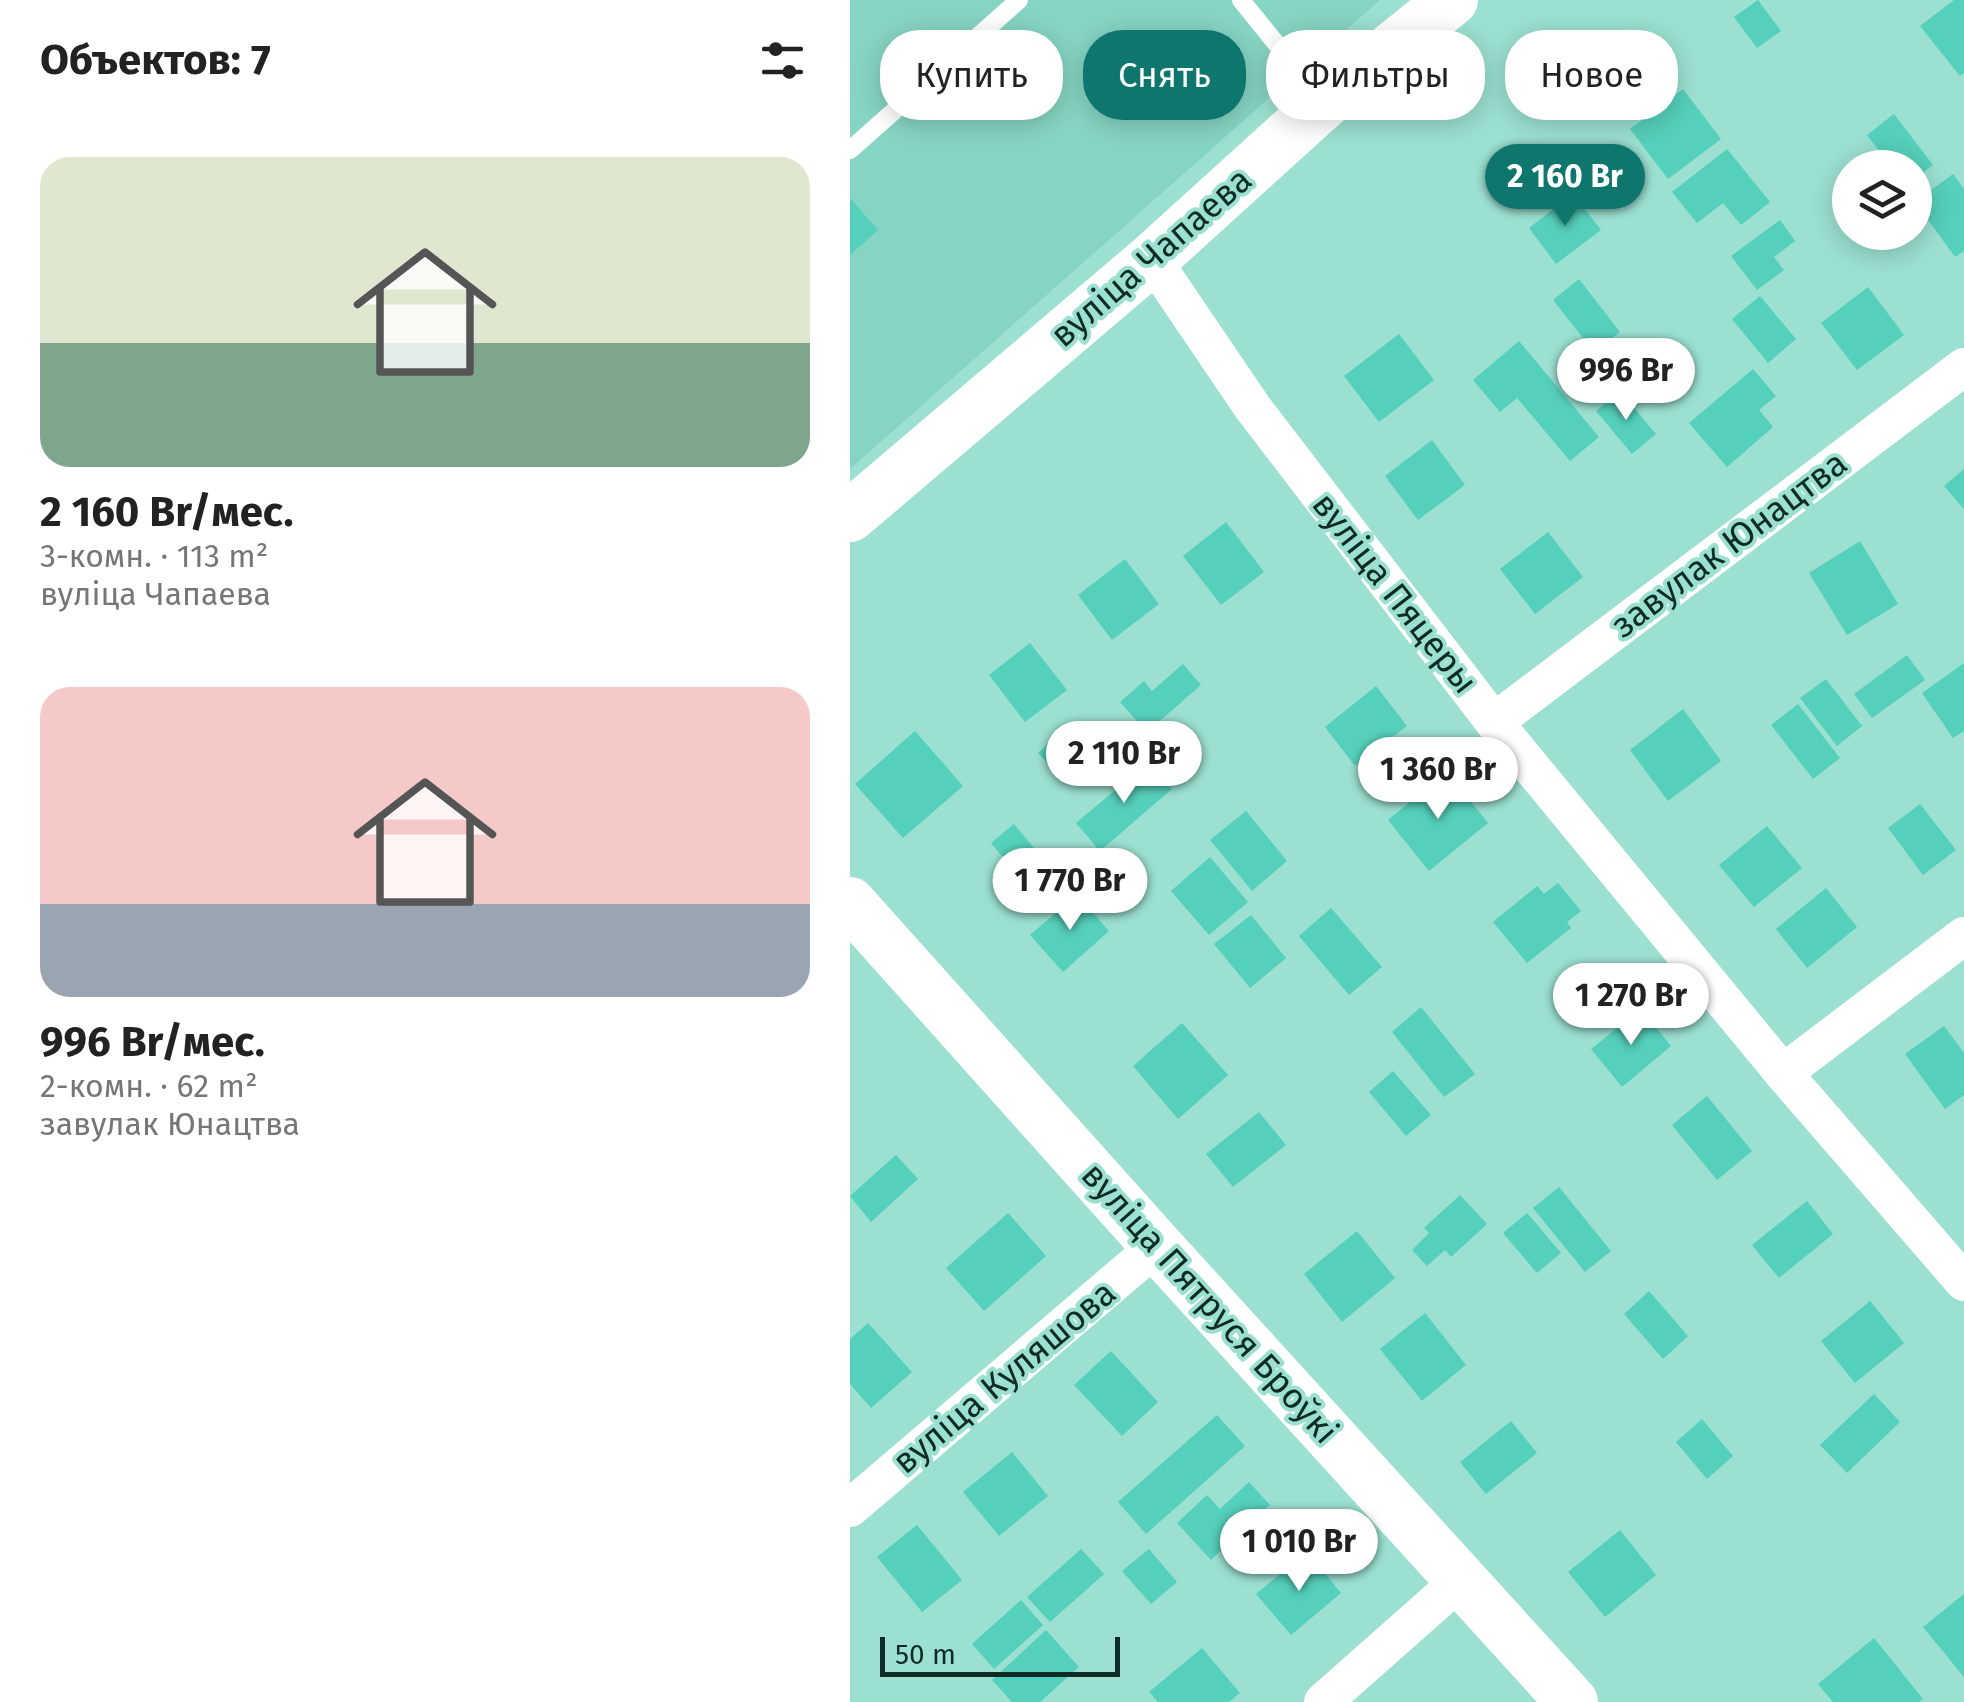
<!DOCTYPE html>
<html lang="ru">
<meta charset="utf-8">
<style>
:root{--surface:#fff;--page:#f6f6f6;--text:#222;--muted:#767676;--accent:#0f766e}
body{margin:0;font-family:"Fira Sans",sans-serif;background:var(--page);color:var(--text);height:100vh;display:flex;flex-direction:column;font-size:38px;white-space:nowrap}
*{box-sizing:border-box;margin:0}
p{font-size:32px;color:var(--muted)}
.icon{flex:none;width:55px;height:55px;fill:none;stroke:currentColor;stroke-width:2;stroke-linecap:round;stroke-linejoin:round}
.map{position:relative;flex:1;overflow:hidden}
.panel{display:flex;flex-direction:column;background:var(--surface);width:850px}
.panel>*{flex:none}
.top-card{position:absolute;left:30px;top:30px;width:932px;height:90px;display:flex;gap:20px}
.buttons{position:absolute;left:982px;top:150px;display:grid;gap:20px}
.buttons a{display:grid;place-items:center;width:100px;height:100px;border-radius:50%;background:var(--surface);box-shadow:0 5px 25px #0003;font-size:50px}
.scale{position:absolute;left:30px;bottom:25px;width:240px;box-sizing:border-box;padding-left:10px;border:5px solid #0e2b26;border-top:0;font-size:28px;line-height:35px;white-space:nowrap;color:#0e2b26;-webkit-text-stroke:8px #9be0d1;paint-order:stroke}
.price{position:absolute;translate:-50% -85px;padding:0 22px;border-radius:35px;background:#fff;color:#222;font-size:32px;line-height:65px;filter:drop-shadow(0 2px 5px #0008)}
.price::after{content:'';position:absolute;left:50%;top:60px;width:30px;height:22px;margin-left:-15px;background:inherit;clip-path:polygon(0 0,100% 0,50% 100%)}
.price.selected{background:var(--accent);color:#fff}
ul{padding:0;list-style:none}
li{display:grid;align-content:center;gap:20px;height:530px;padding:0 40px}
li span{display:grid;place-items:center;height:310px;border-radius:30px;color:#555}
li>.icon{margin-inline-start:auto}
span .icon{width:180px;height:180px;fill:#fffc;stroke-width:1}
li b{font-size:42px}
h2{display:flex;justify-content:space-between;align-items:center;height:120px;padding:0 40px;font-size:42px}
.chip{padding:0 35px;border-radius:40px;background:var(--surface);box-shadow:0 5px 25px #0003;font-size:35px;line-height:90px}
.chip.selected{background:var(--accent);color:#fff}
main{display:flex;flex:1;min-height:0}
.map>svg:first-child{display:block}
</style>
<main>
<section class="panel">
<h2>Объектов: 7<svg class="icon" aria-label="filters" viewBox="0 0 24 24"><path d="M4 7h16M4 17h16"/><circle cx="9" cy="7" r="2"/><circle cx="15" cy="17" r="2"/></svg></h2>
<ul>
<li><span style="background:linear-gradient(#dfe7d0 60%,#7fa58c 0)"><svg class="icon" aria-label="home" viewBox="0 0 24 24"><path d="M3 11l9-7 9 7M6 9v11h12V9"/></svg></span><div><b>2 160 Br/мес.</b><p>3-комн. · 113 m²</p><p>вуліца Чапаева</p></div></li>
<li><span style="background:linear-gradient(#f6c9c9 70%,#9aa5b1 0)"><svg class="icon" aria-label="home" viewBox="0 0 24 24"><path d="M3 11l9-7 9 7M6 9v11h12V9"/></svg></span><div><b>996 Br/мес.</b><p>2-комн. · 62 m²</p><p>завулак Юнацтва</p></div></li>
</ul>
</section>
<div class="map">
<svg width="1114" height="1702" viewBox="0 0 1114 1702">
<rect width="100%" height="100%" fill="#9be0d1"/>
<polygon fill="#86d4c3" points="0,0 530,0 0,469"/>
<g fill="#55d0ba">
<polygon points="908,0 931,31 907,48 884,17"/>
<polygon points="1104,0 1114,0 1114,73 1110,76 1070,26"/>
<polygon points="833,89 871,139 818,179 780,129"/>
<polygon points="1044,114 1083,165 1065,179 1065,168 1042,168 1017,135"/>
<polygon points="877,149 920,202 891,225 873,203 847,223 822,192"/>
<polygon points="1103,174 1114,189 1114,251 1105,257 1065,202"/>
<polygon points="723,194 751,230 706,264 679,228"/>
<polygon points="0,198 28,230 0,255"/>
<polygon points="930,220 945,241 924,257 934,270 907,290 881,256"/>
<polygon points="729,279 770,332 744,352 703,300"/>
<polygon points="1018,287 1054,335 1007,370 971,323"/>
<polygon points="910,296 946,339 918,363 882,319"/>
<polygon points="549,334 584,380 529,422 494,376"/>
<polygon points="669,341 749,437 720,461 667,398 650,412 623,380"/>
<polygon points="903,369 926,396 909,410 923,427 877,467 839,423"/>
<polygon points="770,391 806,434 782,454 746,411"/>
<polygon points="582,440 615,485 568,520 535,476"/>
<polygon points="1114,469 1114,509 1094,486"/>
<polygon points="376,522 414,572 371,605 333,556"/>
<polygon points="698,532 733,577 685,614 650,569"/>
<polygon points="1010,541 1048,604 997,635 959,573"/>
<polygon points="275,559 309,604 262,640 228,595"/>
<polygon points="180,643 217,690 175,722 139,675"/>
<polygon points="1057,655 1075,680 1022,718 1004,694"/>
<polygon points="1114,663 1114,731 1103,738 1072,693"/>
<polygon points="333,664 351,685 297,732 270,702 294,681 302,691"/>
<polygon points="976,679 1012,726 987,746 950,698"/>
<polygon points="526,686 557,726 505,766 475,727"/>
<polygon points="948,704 990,758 963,779 921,725"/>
<polygon points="833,709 871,761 818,801 780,750"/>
<polygon points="65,731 113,786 53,838 5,784"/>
<polygon points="210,732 233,756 211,777 188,753"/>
<polygon points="299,762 322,789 250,851 226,823"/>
<polygon points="597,772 638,823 579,871 538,820"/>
<polygon points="1070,804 1106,850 1073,875 1038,828"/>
<polygon points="396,811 437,861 402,891 360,840"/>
<polygon points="164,824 189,854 166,873 141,843"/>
<polygon points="917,826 952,868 904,907 869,865"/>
<polygon points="360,857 398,902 359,935 321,891"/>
<polygon points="708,883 731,911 717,922 721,928 677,963 643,922 687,886 694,894"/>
<polygon points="976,888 1007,927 957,968 926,929"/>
<polygon points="227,895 259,931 213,972 180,935"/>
<polygon points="481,908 532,967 499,995 449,936"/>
<polygon points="401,915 436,958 400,988 364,944"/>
<polygon points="571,1007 625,1074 594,1097 542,1032"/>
<polygon points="791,1009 821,1046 772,1087 741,1049"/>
<polygon points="332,1023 378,1075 328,1119 283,1066"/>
<polygon points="1094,1026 1114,1053 1114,1095 1095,1109 1055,1054"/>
<polygon points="543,1071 581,1115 556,1136 519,1092"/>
<polygon points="857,1096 902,1151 867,1180 822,1125"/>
<polygon points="409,1112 436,1145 383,1187 356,1154"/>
<polygon points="46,1155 68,1179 21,1222 0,1196"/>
<polygon points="709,1187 761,1251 735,1272 683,1208"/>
<polygon points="610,1195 637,1224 601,1257 595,1250 577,1266 562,1250 579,1233 574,1228"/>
<polygon points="957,1201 983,1234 929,1278 902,1245"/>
<polygon points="158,1213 196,1256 134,1311 96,1268"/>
<polygon points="677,1213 711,1253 687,1273 653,1233"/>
<polygon points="507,1231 545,1278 492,1322 454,1274"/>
<polygon points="799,1291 838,1336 813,1359 774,1314"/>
<polygon points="1020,1301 1054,1343 1005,1383 971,1341"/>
<polygon points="575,1313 616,1365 572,1401 530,1349"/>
<polygon points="18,1323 62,1372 21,1408 0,1384 0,1339"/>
<polygon points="261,1351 308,1402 272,1436 224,1385"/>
<polygon points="1024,1394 1050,1422 997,1473 970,1445"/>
<polygon points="367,1415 395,1446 296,1534 268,1502"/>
<polygon points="852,1419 883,1456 857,1479 826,1442"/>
<polygon points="661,1421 687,1453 636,1494 610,1462"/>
<polygon points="162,1452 198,1496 149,1536 113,1492"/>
<polygon points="399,1482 420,1505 361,1560 327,1523 357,1495 370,1509"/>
<polygon points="67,1525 112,1580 72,1612 27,1557"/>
<polygon points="770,1530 806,1575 755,1617 718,1572"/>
<polygon points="231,1549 254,1574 200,1622 177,1597"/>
<polygon points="299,1549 327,1582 301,1604 272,1571"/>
<polygon points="457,1552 491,1593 441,1635 406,1594"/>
<polygon points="1114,1594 1114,1677 1073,1627"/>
<polygon points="171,1600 193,1625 144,1669 122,1644"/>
<polygon points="196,1630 229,1667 190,1702 162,1702 142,1680"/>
<polygon points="1024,1638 1073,1699 1069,1702 983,1702 968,1684"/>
<polygon points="352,1648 390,1693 379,1702 308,1702 299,1692"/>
</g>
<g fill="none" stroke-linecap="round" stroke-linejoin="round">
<g stroke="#fff" stroke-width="18">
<polyline points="391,0 471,99"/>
<polyline points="0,150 169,0"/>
</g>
<g stroke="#fff" stroke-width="38">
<polyline points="302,259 403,408 644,722 933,1073 1114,1282"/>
<polyline points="644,722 1114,367"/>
<polyline points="933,1073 1114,936"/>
<polyline points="0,1508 307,1246"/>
<polyline points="473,1702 612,1579"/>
</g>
<g stroke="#fff" stroke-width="52">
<polyline points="0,516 302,259 474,103 602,0"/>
<polyline points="0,903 307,1246 722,1702"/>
</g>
</g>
<g text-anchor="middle" stroke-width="8" stroke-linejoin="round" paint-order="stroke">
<g font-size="35" fill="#0e2b26" stroke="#9be0d1">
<text transform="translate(301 257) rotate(-41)" y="12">вуліца Чапаева</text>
<text transform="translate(879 544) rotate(-37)" y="12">завулак Юнацтва</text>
<text transform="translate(545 593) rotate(52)" y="12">вуліца Пяцеры</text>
<text transform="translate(360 1303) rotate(48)" y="12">вуліца Пятруся Броўкі</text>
<text transform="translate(154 1377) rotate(-40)" y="12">вуліца Куляшова</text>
</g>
</g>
</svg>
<div class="buttons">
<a><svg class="icon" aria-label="layers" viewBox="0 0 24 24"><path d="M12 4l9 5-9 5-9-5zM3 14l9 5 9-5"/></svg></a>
</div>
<div class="scale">50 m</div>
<b class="price selected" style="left:715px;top:229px">2 160 Br</b>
<b class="price" style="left:776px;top:423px">996 Br</b>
<b class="price" style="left:274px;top:806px">2 110 Br</b>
<b class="price" style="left:588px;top:822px">1 360 Br</b>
<b class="price" style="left:220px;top:933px">1 770 Br</b>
<b class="price" style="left:781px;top:1048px">1 270 Br</b>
<b class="price" style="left:449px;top:1594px">1 010 Br</b>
<div class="top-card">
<a class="chip">Купить</a>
<a class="chip selected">Снять</a>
<a class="chip">Фильтры</a>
<a class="chip">Новое</a>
</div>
</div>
</main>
